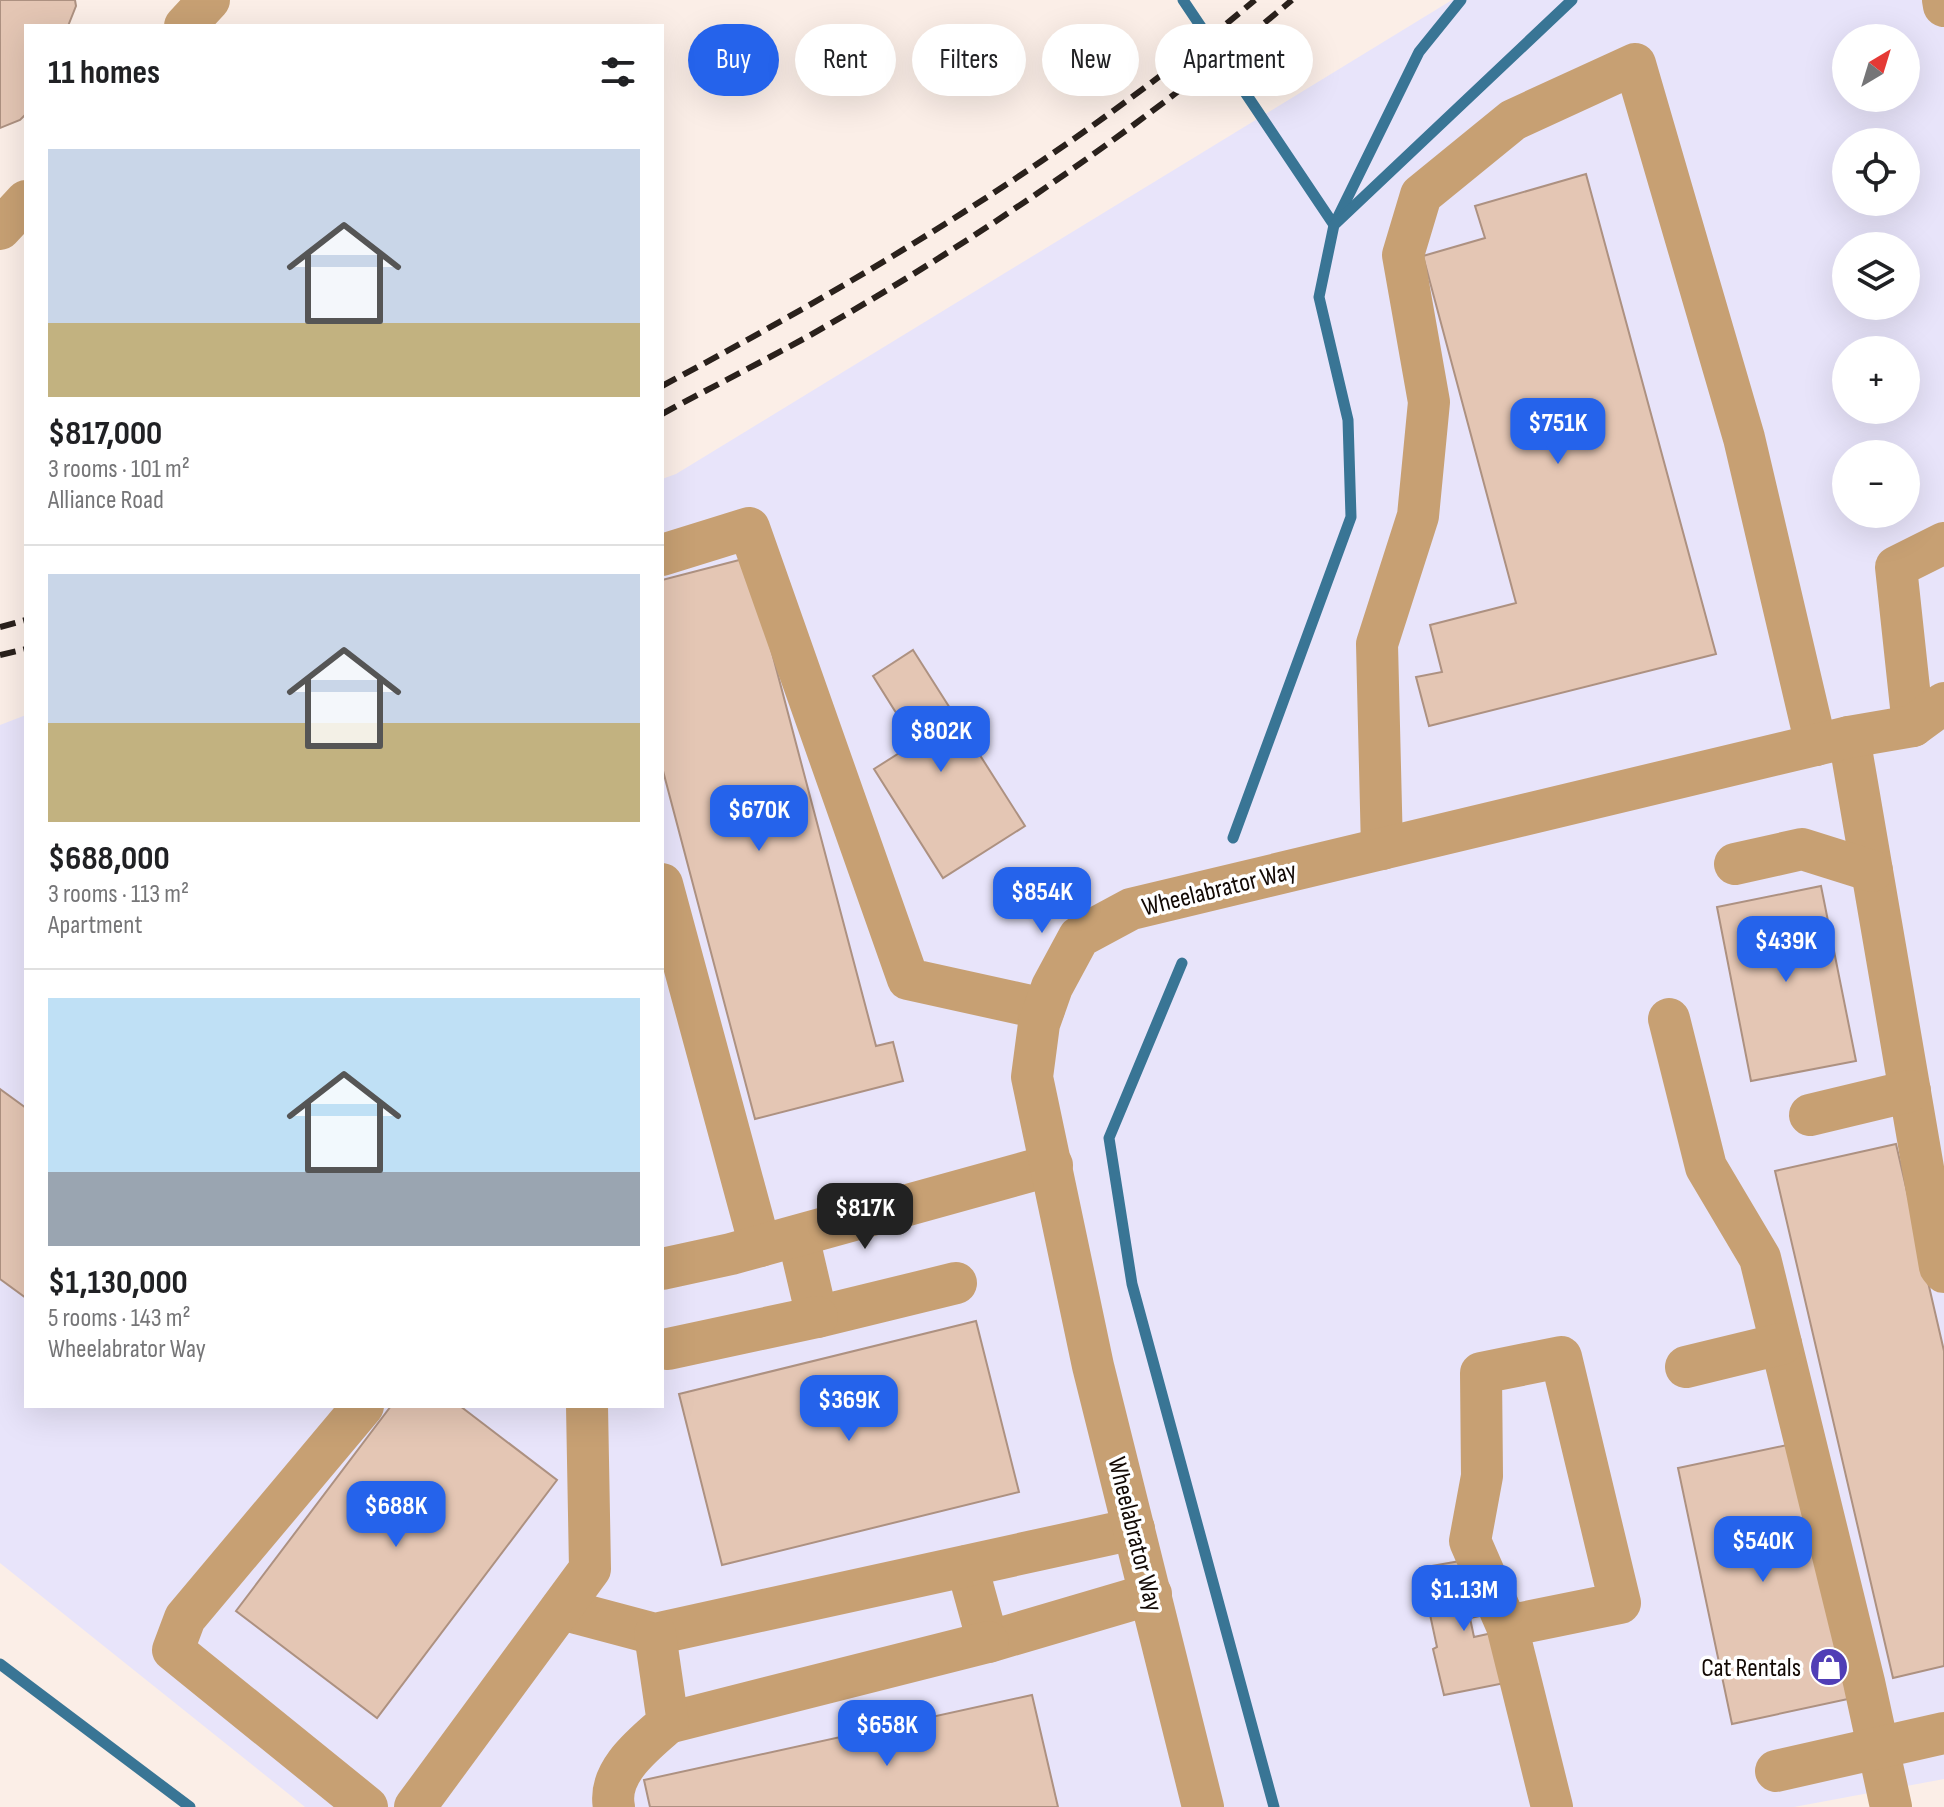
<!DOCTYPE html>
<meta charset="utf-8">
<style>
:root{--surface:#fff;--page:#f6f6f6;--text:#202124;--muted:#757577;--line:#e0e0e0;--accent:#2563eb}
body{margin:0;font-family:"Sofia Sans Condensed",sans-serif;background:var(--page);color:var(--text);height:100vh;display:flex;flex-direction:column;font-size:30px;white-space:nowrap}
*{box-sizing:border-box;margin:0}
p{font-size:26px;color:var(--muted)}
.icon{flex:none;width:44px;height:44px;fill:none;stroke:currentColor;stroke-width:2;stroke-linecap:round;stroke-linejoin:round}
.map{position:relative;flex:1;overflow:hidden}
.drawer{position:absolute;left:24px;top:24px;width:640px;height:1384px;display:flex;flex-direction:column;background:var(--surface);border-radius:0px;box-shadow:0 8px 32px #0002}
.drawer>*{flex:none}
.guide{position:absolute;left:688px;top:24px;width:760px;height:72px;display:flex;gap:16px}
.needle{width:52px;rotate:38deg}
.controls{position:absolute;left:1832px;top:24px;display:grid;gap:16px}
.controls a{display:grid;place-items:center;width:88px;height:88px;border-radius:50%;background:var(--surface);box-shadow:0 8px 32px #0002;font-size:40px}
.price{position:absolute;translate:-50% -68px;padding:0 18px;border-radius:16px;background:var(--accent);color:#fff;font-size:26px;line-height:52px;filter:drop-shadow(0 2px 4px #0008)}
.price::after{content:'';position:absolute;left:50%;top:48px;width:24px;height:18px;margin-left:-12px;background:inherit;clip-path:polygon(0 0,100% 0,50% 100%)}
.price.selected{background:#222;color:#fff}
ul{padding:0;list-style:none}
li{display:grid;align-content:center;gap:16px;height:424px;padding:0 24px}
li+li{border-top:2px solid var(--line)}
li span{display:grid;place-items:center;height:248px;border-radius:0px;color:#555}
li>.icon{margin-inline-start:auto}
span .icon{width:144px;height:144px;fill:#fffc;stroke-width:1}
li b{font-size:34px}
h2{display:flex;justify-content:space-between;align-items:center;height:96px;padding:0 24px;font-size:34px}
.chip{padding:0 28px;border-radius:36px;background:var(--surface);box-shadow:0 8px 32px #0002;font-size:28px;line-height:72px}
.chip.selected{background:var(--accent);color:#fff}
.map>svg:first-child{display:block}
</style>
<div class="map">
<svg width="1944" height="1807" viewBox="0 0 1944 1807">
<rect width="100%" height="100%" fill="#fbeee7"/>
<path fill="#e8e4fa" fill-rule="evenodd" d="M1452 0H1944V1779L1794 1807H305L0 1563V725L26 715V1406H662V479L676 474ZM1846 38H1906V98H1846ZM1846 142H1906V202H1846ZM1846 246H1906V306H1846ZM1846 350H1906V410H1846ZM1846 454H1906V514H1846Z"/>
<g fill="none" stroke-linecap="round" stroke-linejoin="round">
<g stroke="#397595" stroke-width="11">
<polyline points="1183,0 1334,225 1419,52 1461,0"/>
<polyline points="1233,838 1351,517 1348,420 1319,297 1334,225 1572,0"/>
<polyline points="1182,963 1109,1138 1132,1284 1274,1807"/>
<polyline points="0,1664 190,1807"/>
</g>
</g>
<g fill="#e4c6b4" stroke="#ad9181" stroke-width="2">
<polygon points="0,0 75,0 76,6 68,26 26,26 26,114 20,120 0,128"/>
<polygon points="1586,174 1716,654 1429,726 1416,677 1442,672 1430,625 1516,603 1423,256 1485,238 1475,206"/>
<polygon points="747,558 876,1046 893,1042 903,1081 755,1119 662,767 662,580"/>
<polygon points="913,650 1025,826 943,878 874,769 915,743 873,676"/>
<polygon points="1821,886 1856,1061 1751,1081 1717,907"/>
<polygon points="0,1089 26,1108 26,1298 0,1279"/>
<polygon points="1896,1144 1944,1351 1944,1666 1893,1678 1775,1171"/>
<polygon points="976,1321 1019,1492 722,1565 679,1394"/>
<polygon points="391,1406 460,1406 557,1480 377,1718 236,1611"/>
<polygon points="1792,1444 1848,1699 1732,1724 1678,1468"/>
<polygon points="1466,1560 1480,1616 1470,1618 1474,1637 1506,1630 1520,1680 1444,1695 1433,1649 1437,1647 1420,1568"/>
<polygon points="1032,1695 1058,1807 650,1807 644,1780"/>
</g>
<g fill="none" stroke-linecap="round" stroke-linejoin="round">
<g stroke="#c7a073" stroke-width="42">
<polyline points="1943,0 1944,6"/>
<polyline points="185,26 209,0"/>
<polyline points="0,229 26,201"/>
<polyline points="662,555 749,528 908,979 1044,1009"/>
<polyline points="1913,726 1896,567 1944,543"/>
<polyline points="1849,737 1940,1267 1944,1272"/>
<polyline points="1382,849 1377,644 1418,516 1429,402 1403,255 1421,195 1513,120 1635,64 1744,438 1816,745"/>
<polyline points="1735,864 1802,849 1872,871"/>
<polyline points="662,884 760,1246"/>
<polyline points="1669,1019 1706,1167 1760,1258 1864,1682 1891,1807"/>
<polyline points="1810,1115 1910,1091"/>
<polyline points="798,1236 817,1317 956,1283"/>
<polyline points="662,1269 731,1254 1052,1165"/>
<polyline points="668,1349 817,1317"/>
<polyline points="1686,1367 1781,1344"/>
<polyline points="363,1406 185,1618 173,1650 367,1807"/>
<polyline points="967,1566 988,1642 1151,1594"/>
<polyline points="561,1609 655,1634 1134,1529"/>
<polyline points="1507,1626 1620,1603 1561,1357 1481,1373 1482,1476 1470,1541 1507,1626 1552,1807"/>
<polyline points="668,1723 988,1642"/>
<polyline points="1776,1771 1944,1733"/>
<polyline points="415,1807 590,1569 587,1406"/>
<path d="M614 1807C607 1772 644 1744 668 1723L655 1634"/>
<polyline points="1203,1807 1093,1366 1032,1077 1039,1024 1052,987 1079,937 1131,909 1849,737 1913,726 1944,703"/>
</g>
<g stroke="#2a211c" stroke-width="6" stroke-dasharray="16 8" stroke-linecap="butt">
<path d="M662 386C871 275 1074 153 1255 0"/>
<path d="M662 414C710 388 760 363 807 337 978 240 1141 127 1292 0"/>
<polyline points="0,627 26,620"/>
<polyline points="0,655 26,649"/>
</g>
</g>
<defs>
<symbol id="shop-disc" viewBox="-11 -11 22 22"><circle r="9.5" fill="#503eb6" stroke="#fff"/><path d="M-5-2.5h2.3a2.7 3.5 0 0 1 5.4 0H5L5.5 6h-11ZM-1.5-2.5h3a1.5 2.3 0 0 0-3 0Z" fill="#fff"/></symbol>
</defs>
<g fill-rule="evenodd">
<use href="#shop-disc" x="1807" y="1645" width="44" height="44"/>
</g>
<g text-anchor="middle" stroke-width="7" stroke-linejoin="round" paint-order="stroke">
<g font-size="26" fill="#120904" stroke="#fff">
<text transform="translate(1219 888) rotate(-14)" y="9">Wheelabrator Way</text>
<text transform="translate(1136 1534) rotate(76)" y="9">Wheelabrator Way</text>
</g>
<g font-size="26" fill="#120904" stroke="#fff" text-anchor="end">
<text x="1801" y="1676">Cat Rentals</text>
</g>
</g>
</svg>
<div class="controls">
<a><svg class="needle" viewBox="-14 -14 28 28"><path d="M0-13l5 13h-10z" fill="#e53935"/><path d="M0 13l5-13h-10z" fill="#757577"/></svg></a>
<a><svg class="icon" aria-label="locate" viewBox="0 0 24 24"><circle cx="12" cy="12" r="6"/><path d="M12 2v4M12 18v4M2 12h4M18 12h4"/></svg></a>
<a><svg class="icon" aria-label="layers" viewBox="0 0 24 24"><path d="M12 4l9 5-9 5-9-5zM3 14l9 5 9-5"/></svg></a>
<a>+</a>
<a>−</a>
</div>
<b class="price" style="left:1558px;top:466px">$751K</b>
<b class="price" style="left:941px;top:774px">$802K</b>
<b class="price" style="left:759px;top:853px">$670K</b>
<b class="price" style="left:1042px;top:935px">$854K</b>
<b class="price" style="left:1786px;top:984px">$439K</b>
<b class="price selected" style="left:865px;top:1251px">$817K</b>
<b class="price" style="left:849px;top:1443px">$369K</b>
<b class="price" style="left:396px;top:1549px">$688K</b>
<b class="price" style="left:1763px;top:1584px">$540K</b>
<b class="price" style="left:1464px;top:1633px">$1.13M</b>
<b class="price" style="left:887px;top:1768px">$658K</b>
<div class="guide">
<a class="chip selected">Buy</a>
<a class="chip">Rent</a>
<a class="chip">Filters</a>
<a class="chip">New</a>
<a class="chip">Apartment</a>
</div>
<section class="drawer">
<h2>11 homes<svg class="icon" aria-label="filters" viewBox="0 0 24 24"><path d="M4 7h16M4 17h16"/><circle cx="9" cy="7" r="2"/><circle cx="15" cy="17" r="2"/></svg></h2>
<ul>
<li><span style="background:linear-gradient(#c9d6e8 70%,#c2b280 0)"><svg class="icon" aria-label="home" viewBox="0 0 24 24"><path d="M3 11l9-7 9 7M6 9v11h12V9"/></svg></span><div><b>$817,000</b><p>3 rooms · 101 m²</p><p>Alliance Road</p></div></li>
<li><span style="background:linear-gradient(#c9d6e8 60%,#c2b280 0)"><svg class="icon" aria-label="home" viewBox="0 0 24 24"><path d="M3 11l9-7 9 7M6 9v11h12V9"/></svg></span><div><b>$688,000</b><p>3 rooms · 113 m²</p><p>Apartment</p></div></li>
<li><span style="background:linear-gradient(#bfe0f5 70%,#9aa5b1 0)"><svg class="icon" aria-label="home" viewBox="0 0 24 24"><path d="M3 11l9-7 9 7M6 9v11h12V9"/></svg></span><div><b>$1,130,000</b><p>5 rooms · 143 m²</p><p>Wheelabrator Way</p></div></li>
</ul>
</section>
</div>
